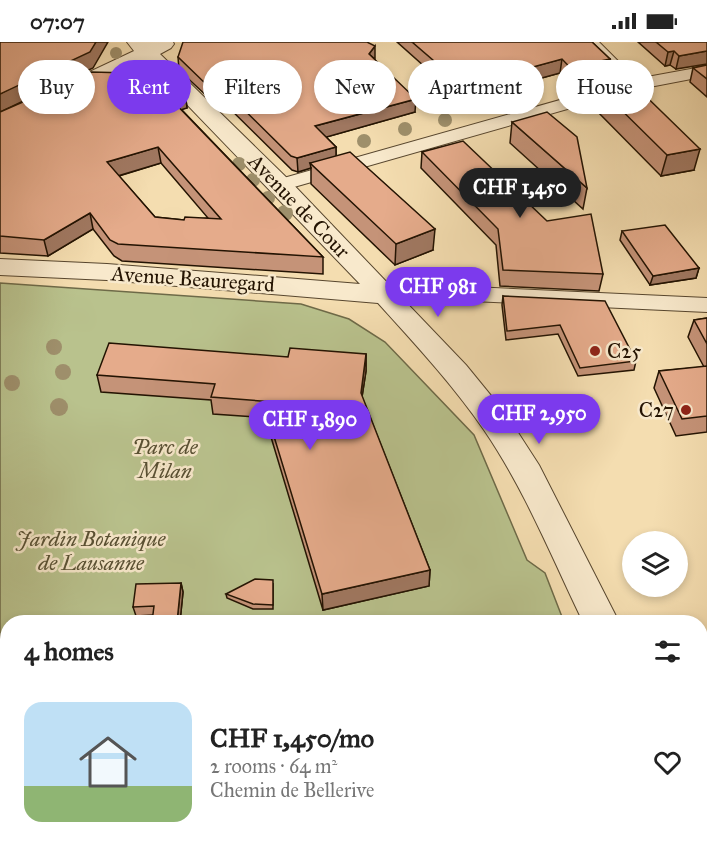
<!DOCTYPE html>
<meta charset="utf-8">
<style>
:root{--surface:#fff;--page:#f6f6f6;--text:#222;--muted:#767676;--accent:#7c3aed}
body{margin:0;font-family:"IM FELL Great Primer",serif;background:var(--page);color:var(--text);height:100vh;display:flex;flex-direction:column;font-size:22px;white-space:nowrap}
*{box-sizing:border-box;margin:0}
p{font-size:20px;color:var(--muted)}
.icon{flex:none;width:33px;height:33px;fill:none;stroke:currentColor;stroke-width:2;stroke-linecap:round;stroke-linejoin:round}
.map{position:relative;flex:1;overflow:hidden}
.drawer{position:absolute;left:0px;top:573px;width:708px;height:236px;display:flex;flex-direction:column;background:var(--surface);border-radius:24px 24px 0 0;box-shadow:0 3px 9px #0003}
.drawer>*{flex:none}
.banner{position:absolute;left:18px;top:18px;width:672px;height:54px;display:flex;gap:12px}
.buttons{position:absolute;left:622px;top:489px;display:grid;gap:12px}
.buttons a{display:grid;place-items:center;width:66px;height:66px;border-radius:50%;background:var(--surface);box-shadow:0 3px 9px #0003;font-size:30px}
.price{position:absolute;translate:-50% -51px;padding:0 14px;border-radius:21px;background:var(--accent);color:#fff;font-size:20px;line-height:39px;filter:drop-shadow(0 2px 3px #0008)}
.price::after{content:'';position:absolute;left:50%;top:36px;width:18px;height:14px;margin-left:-9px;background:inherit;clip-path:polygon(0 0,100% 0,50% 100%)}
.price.selected{background:#222;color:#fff}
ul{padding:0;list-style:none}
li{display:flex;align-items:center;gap:18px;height:150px;padding:0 24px}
li span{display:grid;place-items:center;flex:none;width:168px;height:120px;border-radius:18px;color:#555}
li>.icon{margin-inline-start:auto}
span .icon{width:72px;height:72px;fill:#fffc;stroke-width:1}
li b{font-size:26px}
h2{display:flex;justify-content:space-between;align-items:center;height:72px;padding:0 24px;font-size:26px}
.tag{padding:0 21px;border-radius:27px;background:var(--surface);box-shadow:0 3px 9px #0003;font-size:21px;line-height:54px}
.tag.selected{background:var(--accent);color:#fff}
.status{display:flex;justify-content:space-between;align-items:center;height:42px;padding:0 30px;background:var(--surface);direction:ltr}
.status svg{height:16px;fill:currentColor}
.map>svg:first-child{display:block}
</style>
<div class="status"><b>07:07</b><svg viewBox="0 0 49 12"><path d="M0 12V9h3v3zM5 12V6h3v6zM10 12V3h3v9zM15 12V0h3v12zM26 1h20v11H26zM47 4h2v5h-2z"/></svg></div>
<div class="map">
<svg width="707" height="808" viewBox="0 0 707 808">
<rect width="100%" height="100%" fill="#f4ddb0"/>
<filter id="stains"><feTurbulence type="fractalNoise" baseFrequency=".00333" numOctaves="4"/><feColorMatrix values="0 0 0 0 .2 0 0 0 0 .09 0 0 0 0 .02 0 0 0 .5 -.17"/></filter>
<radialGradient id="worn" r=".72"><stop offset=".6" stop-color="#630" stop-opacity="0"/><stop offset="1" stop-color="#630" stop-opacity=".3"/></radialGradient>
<polygon fill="#b9c28d" stroke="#6e6a48" stroke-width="1.5" points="0,241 301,262 349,277 385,300 474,393 527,518 545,531 564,580 8,580 8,801 644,801 647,808 0,808"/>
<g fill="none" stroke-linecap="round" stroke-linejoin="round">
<defs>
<g id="minor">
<polygon points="582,0 599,0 636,37 707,24 707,34 634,48 287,147 273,147 270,143 273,139 620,41"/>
<polygon points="450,244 707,256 707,270 450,258 386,260 378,258 375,253 378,248 386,246"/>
</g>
<g id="tertiary">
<path d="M127 0H173L174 2 171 6 160 12 289 138 466 323 506 372 539 423 619 580H583C552 516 525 448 484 388 453 343 415 302 378 261L107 238 0 233V217L107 222 360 242 145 19 0 88V72L134 9Z"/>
<polygon points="700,790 707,808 665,808 663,801 700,801"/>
</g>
</defs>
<use href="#minor" stroke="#57462e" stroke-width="2"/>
<use href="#tertiary" stroke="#57462e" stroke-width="2"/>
<use href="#minor" fill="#f8e9cc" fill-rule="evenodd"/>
<use href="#tertiary" fill="#f8e9cc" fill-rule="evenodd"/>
</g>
<g fill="#9e8f6b">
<circle cx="116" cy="11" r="6"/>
<circle cx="79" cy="34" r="6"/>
<circle cx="59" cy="44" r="6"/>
<circle cx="11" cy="65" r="6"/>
<circle cx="445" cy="78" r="7"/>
<circle cx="405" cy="87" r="7"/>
<circle cx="364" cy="99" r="7"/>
<circle cx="239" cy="122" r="7"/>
<circle cx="253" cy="138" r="7"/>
<circle cx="268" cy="156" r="7"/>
<circle cx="285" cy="171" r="8"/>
<circle cx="54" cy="305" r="8"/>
<circle cx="63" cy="330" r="8"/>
<circle cx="12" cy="341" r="8"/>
<circle cx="59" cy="365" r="9"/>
</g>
<g fill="#c59378" stroke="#231302" stroke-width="1.5" fill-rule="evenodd">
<polygon points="397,0 592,0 610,17 608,25 609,38 694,128 661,134 591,63 594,46 579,50 560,31 462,58"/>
<polygon points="638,0 707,0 676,27 670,23 665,24"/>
<polygon points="178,15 375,18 415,70 326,95 336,105 336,114 433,208 395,223 311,142 311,126 298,130 292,128 219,56 211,58 179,28"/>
<polygon points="707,23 707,55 690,40 693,26"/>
<path d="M185 50 187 66 181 67 323 215V232L122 219 114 214 93 187 48 214 0 211V70ZM161 121 208 176 184 178 155 175 119 134Z"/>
<polygon points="512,80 587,146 583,167 510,101"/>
<polygon points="422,110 603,232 599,249 500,244 496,203 421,126"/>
<polygon points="622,189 699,226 696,236 650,243 620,198"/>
<polygon points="503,254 636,319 634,328 578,334 558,292 506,298 502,263"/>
<polygon points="707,276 707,390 676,394 654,346 659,329 704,325 688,295 694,278"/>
<polygon points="366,312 366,329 362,355 430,528 429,544 323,568 271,395 270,376 213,372 211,358 101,350 97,333 288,315"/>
<polygon points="181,541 183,550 180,580 152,580 153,573 136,574 133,565"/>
<polygon points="273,542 273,567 253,567 227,556 226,552"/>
</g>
<g fill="#a07861" stroke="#231302" stroke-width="1.5">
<polygon points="96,0 108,0 93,26 0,70 0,52"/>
<polygon points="375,4 375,17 369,12"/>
<polygon points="674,9 670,23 665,24 668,10"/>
<polygon points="707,9 707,22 676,27 679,14"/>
<polygon points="562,17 560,31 462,58 463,44"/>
<polygon points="610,17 607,30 611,29 608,42 595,42 594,46 579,50 581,37 601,19"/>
<polygon points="218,42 219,56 211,58 209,45"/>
<polygon points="185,50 187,66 171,71 169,55"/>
<polygon points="416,57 415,70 316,98 315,84"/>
<polygon points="158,105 161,121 111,136 107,120"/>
<polygon points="336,105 336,119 310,121 311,126 298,130 297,116"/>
<polygon points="700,107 694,128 661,134 667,113"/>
<polygon points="90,171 93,187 48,214 44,198"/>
<polygon points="435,187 433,208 395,223 396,202"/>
<polygon points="699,226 696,236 650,243 653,234"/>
<polygon points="366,312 366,329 360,368 361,351"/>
<polygon points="430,528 429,544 323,568 322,552"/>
<polygon points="181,541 183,550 180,580 177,580"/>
<polygon points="258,801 261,801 260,808 258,808"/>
</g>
<g fill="#e5ab8b" stroke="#231302" stroke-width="1.5" fill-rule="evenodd">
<polygon points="0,0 96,0 90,10 0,52"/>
<polygon points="183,0 367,0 375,4 369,12 416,57 315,84 336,105 297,116 291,114 218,42 209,45 178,15"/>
<polygon points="412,0 592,0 610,17 601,19 611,29 581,37 562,17 463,44"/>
<polygon points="656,0 707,0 707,9 679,14 674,9 668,10"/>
<polygon points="707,23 707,37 693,26"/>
<path d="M91 30 168 32 185 50 169 55 323 215 118 202 110 198 90 171 44 198 0 194V70ZM158 105 221 177 185 175 184 178 155 175 107 120Z"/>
<polygon points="625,34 700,107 667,113 595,42"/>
<polygon points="547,70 577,95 587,146 512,80"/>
<polygon points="463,99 547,179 591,172 603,232 503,228 498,187 422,110"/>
<polygon points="350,110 435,187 396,202 310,121"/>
<polygon points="665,183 699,226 653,234 622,189"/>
<polygon points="503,254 605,259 636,319 580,326 560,283 507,289"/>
<polygon points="707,276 707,302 694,278"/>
<polygon points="109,301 288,315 290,306 366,312 361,351 430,528 322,552 269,378 274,360 211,355 215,342 97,333"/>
<polygon points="707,324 707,374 682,377 659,329"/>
<polygon points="255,537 273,538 273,563 253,562 226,552"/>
<polygon points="181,541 177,580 152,580 154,564 133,565 136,542"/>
<rect x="233" y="801" width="25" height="7"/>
</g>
<g fill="#8f2418" stroke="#f8e9cc" stroke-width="2">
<circle cx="595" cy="309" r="6"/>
<circle cx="686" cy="368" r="6"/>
</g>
<g text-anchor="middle" stroke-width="5" stroke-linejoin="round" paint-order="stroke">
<g font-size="21" fill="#231302" stroke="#f8e9cc">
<text transform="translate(299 164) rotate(46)" y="7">Avenue de Cour</text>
<text transform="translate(193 237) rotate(4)" y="7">Avenue Beauregard</text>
</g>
<g font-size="21" fill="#231302" stroke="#f8e9cc" text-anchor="start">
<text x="607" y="316">C25</text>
<text x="674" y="375" text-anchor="end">C27</text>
</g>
<g font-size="21" font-style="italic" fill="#585033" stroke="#f8e9cc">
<text x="165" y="412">Parc de<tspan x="165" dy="24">Milan</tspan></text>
<text x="91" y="504">Jardin Botanique<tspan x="91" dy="24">de Lausanne</tspan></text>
</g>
</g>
<rect width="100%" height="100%" filter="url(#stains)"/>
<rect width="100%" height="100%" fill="url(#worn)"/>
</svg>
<div class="buttons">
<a><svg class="icon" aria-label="layers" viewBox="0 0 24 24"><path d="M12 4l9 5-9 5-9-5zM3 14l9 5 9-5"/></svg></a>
</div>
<b class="price selected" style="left:520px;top:177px">CHF 1,450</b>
<b class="price" style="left:438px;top:276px">CHF 981</b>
<b class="price" style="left:539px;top:403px">CHF 2,950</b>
<b class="price" style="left:310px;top:409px">CHF 1,890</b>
<div class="banner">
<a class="tag">Buy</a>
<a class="tag selected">Rent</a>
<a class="tag">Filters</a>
<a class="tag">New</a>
<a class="tag">Apartment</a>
<a class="tag">House</a>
</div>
<section class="drawer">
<h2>4 homes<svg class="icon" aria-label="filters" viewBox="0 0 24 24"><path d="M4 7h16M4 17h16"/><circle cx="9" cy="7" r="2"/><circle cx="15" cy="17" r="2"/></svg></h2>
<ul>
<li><span style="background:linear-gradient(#bfe0f5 70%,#8fb573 0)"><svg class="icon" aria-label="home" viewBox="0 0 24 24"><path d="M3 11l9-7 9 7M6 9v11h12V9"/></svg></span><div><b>CHF 1,450/mo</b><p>2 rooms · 64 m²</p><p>Chemin de Bellerive</p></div><svg class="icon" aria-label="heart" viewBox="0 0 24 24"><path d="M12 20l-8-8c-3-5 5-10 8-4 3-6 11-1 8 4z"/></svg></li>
</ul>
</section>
</div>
